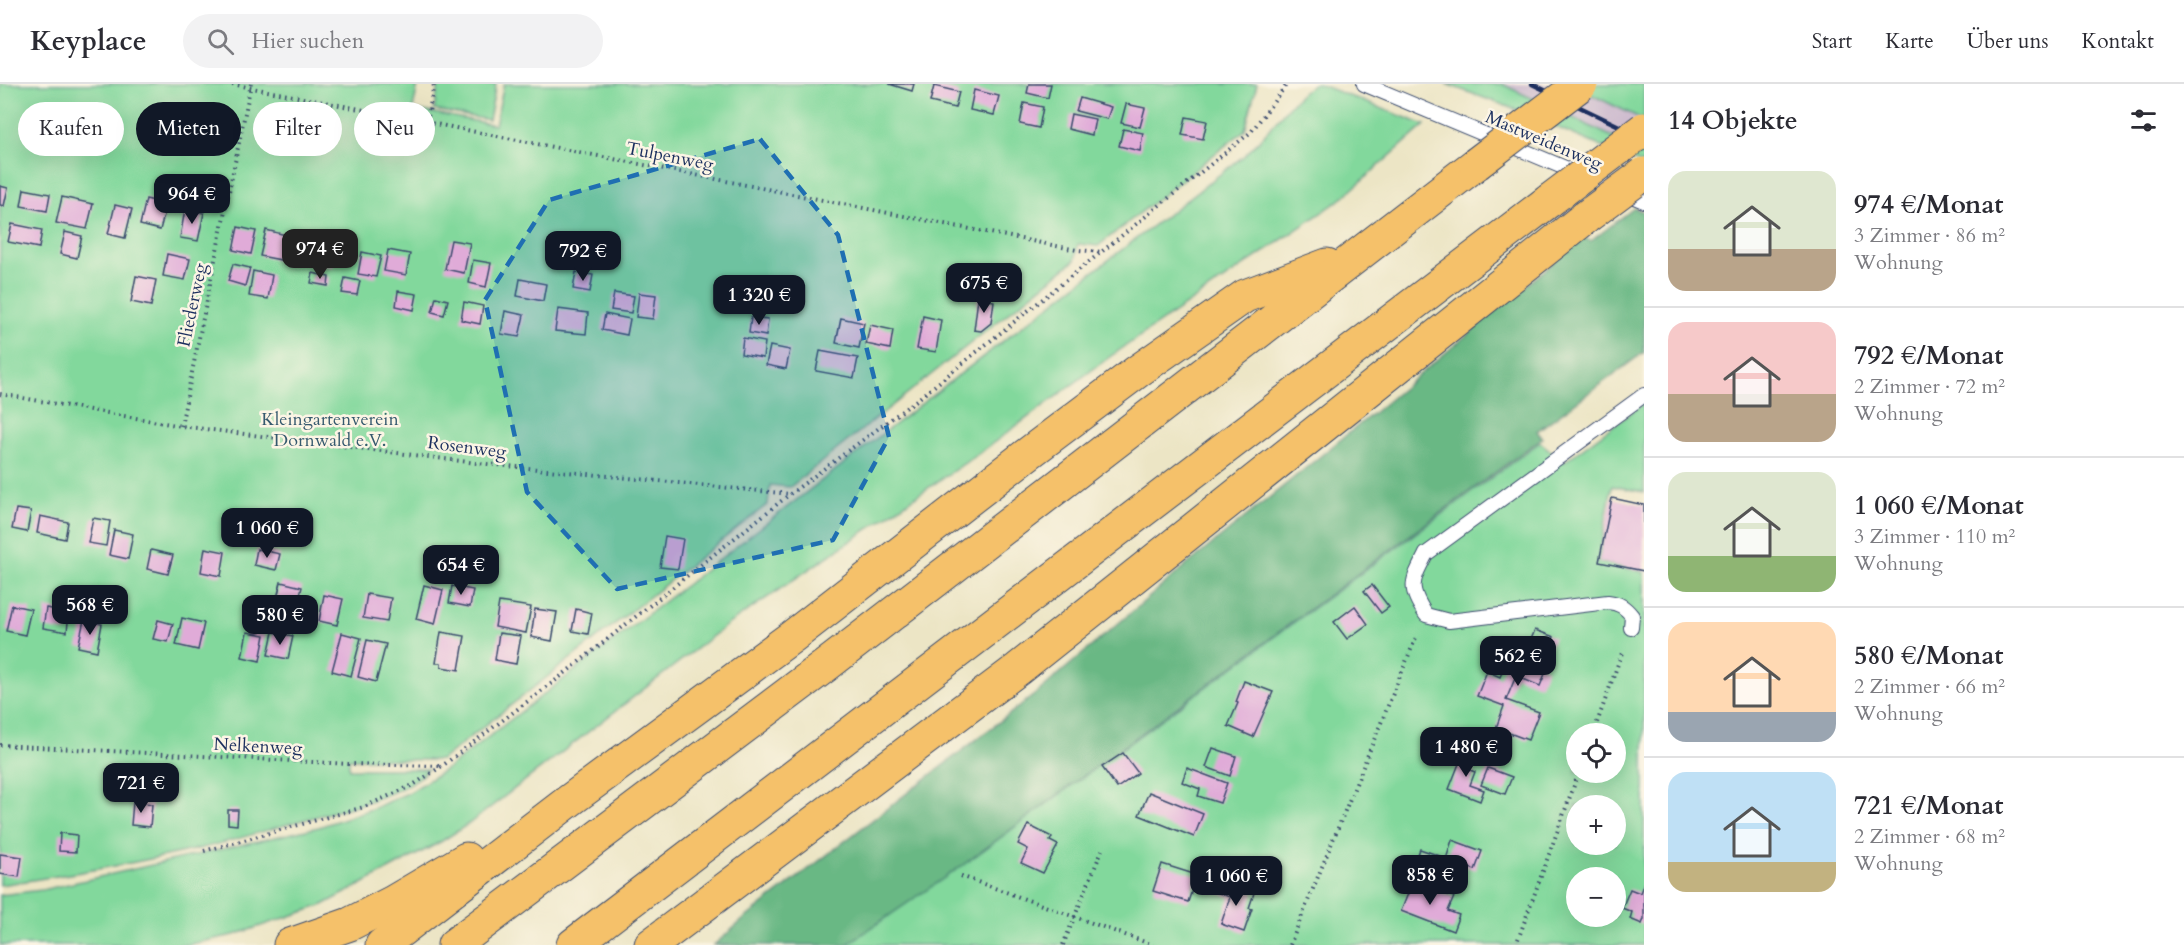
<!DOCTYPE html>
<html lang="de">
<meta charset="utf-8">
<style>
:root{--surface:#fff;--page:#f2f2f3;--text:#2b2b33;--muted:#7c7c81;--line:#e1e1e2;--accent:#111827}
body{margin:0;font-family:Cardo,serif;background:var(--page);color:var(--text);height:100vh;display:flex;flex-direction:column;font-size:22px;white-space:nowrap}
*{box-sizing:border-box;margin:0}
p{font-size:20px;color:var(--muted)}
.icon{flex:none;width:33px;height:33px;fill:none;stroke:currentColor;stroke-width:2;stroke-linecap:round;stroke-linejoin:round}
.map{position:relative;flex:1;overflow:hidden}
.side{display:flex;flex-direction:column;background:var(--surface);width:540px}
.side>*{flex:none}
.banner{position:absolute;left:18px;top:18px;width:570px;height:54px;display:flex;gap:12px}
.controls{position:absolute;left:1566px;top:639px;display:grid;gap:12px}
.controls a{display:grid;place-items:center;width:60px;height:60px;border-radius:50%;background:var(--surface);box-shadow:0 6px 24px #0002;font-size:30px}
.price{position:absolute;translate:-50% -51px;padding:0 14px;border-radius:12px;background:var(--accent);color:#fff;font-size:20px;line-height:39px;filter:drop-shadow(0 2px 3px #0008)}
.price::after{content:'';position:absolute;left:50%;top:36px;width:18px;height:14px;margin-left:-9px;background:inherit;clip-path:polygon(0 0,100% 0,50% 100%)}
.price.on{background:#222;color:#fff}
ul{padding:0;list-style:none}
li{display:flex;align-items:center;gap:18px;height:150px;padding:0 24px}
li+li{border-top:2px solid var(--line)}
li span{display:grid;place-items:center;flex:none;width:168px;height:120px;border-radius:18px;color:#555}
li>.icon{margin-inline-start:auto}
span .icon{width:72px;height:72px;fill:#fffc;stroke-width:1}
li b{font-size:26px}
h2{display:flex;justify-content:space-between;align-items:center;height:72px;padding:0 24px;font-size:26px}
.chip{padding:0 21px;border-radius:27px;background:var(--surface);box-shadow:0 6px 24px #0002;font-size:21px;line-height:54px}
.chip.on{background:var(--accent);color:#fff}
header{display:flex;align-items:center;gap:36px;box-sizing:border-box;height:84px;padding:0 30px;background:var(--surface);border-bottom:2px solid var(--line)}
header strong{font-size:28px}
nav{display:flex;gap:33px;margin-inline-start:auto;font-size:21px}
.search{width:420px;height:54px;background:var(--page);display:flex;align-items:center;gap:15px;box-sizing:border-box;padding:0 21px;border-radius:33px;color:var(--muted);font-size:22px}
main{display:flex;flex:1;min-height:0}
.map>svg:first-child{display:block}
</style>
<header>
<strong>Keyplace</strong>
<div class="search"><svg class="icon" aria-label="search" viewBox="0 0 24 24"><circle cx="10" cy="10" r="6"/><path d="M15 15l6 6"/></svg>Hier suchen</div>
<nav><a>Start</a><a>Karte</a><a>Über uns</a><a>Kontakt</a></nav>
</header>
<main>
<div class="map">
<svg width="1644" height="861" viewBox="0 0 1644 861">
<rect width="100%" height="100%" fill="#fcf5e5"/>
<filter id="ink" filterUnits="userSpaceOnUse"><feTurbulence type="fractalNoise" baseFrequency=".0167" numOctaves="2"/><feDisplacementMap in="SourceGraphic" scale="12" xChannelSelector="R" yChannelSelector="G"/><feConvolveMatrix kernelMatrix="1 2 1 2 8 2 1 2 1" color-interpolation-filters="sRGB"/></filter>
<filter id="wash" filterUnits="userSpaceOnUse"><feTurbulence type="fractalNoise" baseFrequency=".008" numOctaves="4" result="noise"/><feDisplacementMap in="SourceGraphic" scale="24" xChannelSelector="R" yChannelSelector="G"/><feGaussianBlur stdDeviation="1.35" result="paint"/><feColorMatrix in="noise" values="0 0 0 0 0 0 0 0 0 0 0 0 0 0 0 0 0 1.4 0 .05"/><feComposite in="paint" operator="in"/></filter>
<g filter="url(#wash)">
<rect width="100%" height="100%" fill="#ece5c5"/>
<polygon fill="#cfbdcf" points="1502,0 1569,0 1644,36 1644,68"/>
<g fill="#82d89c" stroke="#4e847d" stroke-width="1.5" fill-rule="evenodd">
<path d="M0 0H418L413 25 495 41 504 0H1257L1245 46 1098 162 1078 160 1075 176 790 403 770 401 768 420 441 676 349 675V685H428C408 711 336 727 303 736 270 745 236 756 202 764 136 779 67 791 0 801Z"/>
<polygon points="439,0 496,0 489,36 434,26"/>
<path d="M1313 0H1318L1425 41 1340 116 1111 272 981 368 727 541 470 739 442 757 323 821 234 851 185 861H0V811L42 806 319 743 374 724 410 708 448 684 1245 71C1269 49 1287 19 1313 0Z"/>
<polygon points="1446,0 1502,0 1644,68 1644,81 1514,25"/>
<polygon points="1569,0 1644,0 1644,36"/>
<path d="M1644 319V408L1612 402 1598 478 1644 488V861H846L963 781 1540 358 1564 378ZM1576 650H1616V688H1576ZM1576 722H1616V760H1576ZM1576 794H1616V832H1576Z"/>
</g>
<polygon fill="#69b884" stroke="#427471" stroke-width="1.5" points="1634,124 1644,128 1644,268 1537,347 1542,354 963,781 846,861 714,861 744,835 1038,608 1189,479 1377,326 1583,154 1591,157"/>
<g id="blocks">
<g fill="#e0abd8">
<polygon points="889,0 914,0 912,7"/>
<polygon points="1029,0 1051,0 1048,14 1027,9"/>
<polygon points="934,2 959,8 955,24 930,18"/>
<polygon points="974,6 999,12 994,31 970,26"/>
<polygon points="1080,14 1111,23 1107,35 1076,27"/>
<polygon points="1024,19 1043,23 1039,44 1020,40"/>
<polygon points="1126,20 1145,24 1140,43 1121,39"/>
<polygon points="1071,30 1095,35 1092,51 1068,45"/>
<polygon points="1186,33 1207,37 1203,55 1182,51"/>
<polygon points="1123,45 1143,49 1140,67 1119,62"/>
<polygon points="0,102 8,104 4,122 0,121"/>
<polygon points="24,105 50,110 47,127 21,122"/>
<polygon points="62,113 93,120 87,145 56,139"/>
<polygon points="146,115 167,120 160,146 140,141"/>
<polygon points="115,121 132,125 125,154 108,150"/>
<polygon points="185,125 204,129 198,157 180,154"/>
<polygon points="12,140 42,146 39,164 8,158"/>
<polygon points="238,143 256,147 251,170 233,166"/>
<polygon points="266,146 286,151 281,176 260,172"/>
<polygon points="65,148 82,152 77,174 60,170"/>
<polygon points="451,156 470,159 464,189 445,185"/>
<polygon points="309,161 336,166 333,183 306,178"/>
<polygon points="388,166 410,170 406,191 384,187"/>
<polygon points="362,168 381,172 376,193 358,190"/>
<polygon points="167,170 190,175 185,196 163,192"/>
<polygon points="473,176 491,179 486,203 469,199"/>
<polygon points="233,180 250,184 245,202 228,197"/>
<polygon points="253,187 272,191 268,215 249,212"/>
<polygon points="576,188 593,191 590,208 573,205"/>
<polygon points="313,189 329,193 328,202 311,199"/>
<polygon points="136,192 156,196 151,222 131,218"/>
<polygon points="345,194 360,197 357,211 342,209"/>
<polygon points="520,195 546,200 543,217 517,212"/>
<polygon points="398,207 417,210 414,226 396,222"/>
<polygon points="614,209 634,212 631,229 611,226"/>
<polygon points="639,209 656,211 653,235 636,233"/>
<polygon points="436,213 448,216 444,231 432,228"/>
<polygon points="978,214 994,217 991,239 981,247 974,246"/>
<polygon points="464,218 483,222 480,240 461,236"/>
<polygon points="558,225 588,229 586,250 555,247"/>
<polygon points="505,227 524,231 519,253 501,250"/>
<polygon points="605,230 630,235 627,251 602,246"/>
<polygon points="923,232 941,236 936,268 917,265"/>
<polygon points="751,233 768,235 766,252 749,249"/>
<polygon points="841,234 864,239 859,264 836,259"/>
<polygon points="870,241 893,246 890,265 866,260"/>
<polygon points="743,254 765,258 763,274 741,270"/>
<polygon points="770,262 790,266 786,285 766,281"/>
<polygon points="820,267 858,274 854,294 816,287"/>
<polygon points="1612,414 1644,421 1644,487 1599,478"/>
<polygon points="16,425 31,427 27,448 12,445"/>
<polygon points="40,432 68,438 65,455 37,449"/>
<polygon points="93,434 110,437 106,462 88,459"/>
<polygon points="114,446 133,450 128,475 109,471"/>
<polygon points="665,452 683,455 678,485 660,483"/>
<polygon points="205,464 225,468 221,492 201,488"/>
<polygon points="257,465 280,470 276,486 254,481"/>
<polygon points="151,466 173,471 168,490 147,485"/>
<polygon points="281,498 302,503 297,523 276,518"/>
<polygon points="424,501 443,506 435,540 416,535"/>
<polygon points="1372,501 1389,523 1381,529 1364,507"/>
<polygon points="452,502 473,506 470,523 449,519"/>
<polygon points="367,510 391,514 387,538 363,534"/>
<polygon points="324,511 343,515 337,541 319,537"/>
<polygon points="499,518 531,523 526,549 495,543"/>
<polygon points="12,521 31,525 25,551 6,547"/>
<polygon points="1355,522 1368,540 1347,555 1334,538"/>
<polygon points="46,524 69,528 67,548 43,544"/>
<polygon points="535,525 557,528 552,557 531,553"/>
<polygon points="576,525 592,529 588,550 572,547"/>
<polygon points="182,534 204,539 198,566 176,561"/>
<polygon points="84,536 102,540 97,567 78,563"/>
<polygon points="158,536 173,540 168,558 153,555"/>
<polygon points="1535,546 1554,553 1541,583 1547,585 1540,602 1516,592 1506,616 1539,628 1528,656 1496,644 1504,622 1477,612 1487,587 1500,593 1507,576 1520,581"/>
<polygon points="247,548 265,551 260,577 242,573"/>
<polygon points="273,548 293,552 288,575 268,571"/>
<polygon points="441,548 465,552 459,586 441,583 441,579 436,579"/>
<polygon points="342,549 361,554 351,592 332,587"/>
<polygon points="499,549 521,552 516,580 495,576"/>
<polygon points="367,556 386,560 376,598 358,593"/>
<polygon points="1244,597 1273,608 1253,653 1228,642 1238,619 1236,618"/>
<polygon points="1213,664 1236,672 1230,692 1206,683"/>
<polygon points="1464,667 1476,672 1470,686 1475,688 1470,701 1484,706 1480,717 1449,705"/>
<polygon points="1123,669 1138,689 1117,704 1102,683"/>
<polygon points="1187,684 1227,699 1220,719 1198,712 1200,705 1182,698"/>
<polygon points="1488,684 1512,693 1505,710 1481,701"/>
<polygon points="1149,708 1203,730 1194,753 1139,731"/>
<polygon points="133,718 152,720 150,743 131,741"/>
<polygon points="228,726 238,726 237,741 228,740"/>
<polygon points="1028,741 1052,753 1050,757 1058,761 1043,789 1021,779 1028,765 1018,760"/>
<polygon points="60,749 77,751 76,768 59,767"/>
<polygon points="1452,756 1482,767 1475,786 1464,782 1457,804 1439,798"/>
<polygon points="1420,765 1440,772 1432,793 1412,786"/>
<polygon points="0,770 22,773 19,793 0,790"/>
<polygon points="1162,780 1197,791 1188,818 1153,807"/>
<polygon points="1413,797 1454,813 1448,827 1459,831 1453,847 1401,827"/>
<polygon points="1220,798 1254,809 1249,824 1252,825 1244,848 1221,840 1230,813 1216,808"/>
<polygon points="1644,798 1644,835 1642,840 1630,835 1632,828 1622,824 1630,805 1640,809"/>
</g>
</g>
</g>
<g filter="url(#ink)">
<use href="#blocks" fill-opacity="0" stroke="#3a4a6d" stroke-width="1.5"/>
<g fill="none" stroke-linecap="round" stroke-linejoin="round">
<defs>
<g id="service">
<polyline points="1364,0 1644,117"/>
<path d="M1631 544 1632 532C1625 523 1619 519 1608 518L1449 537 1426 531C1408 503 1411 499 1426 470L1644 311"/>
</g>
<g id="motorway">
<polyline points="290,861 350,840 393,818 466,775"/>
<polyline points="382,861 569,717 793,552 1025,372 1138,287 1245,212 1327,181"/>
<polyline points="454,861 825,582 1476,80"/>
<polyline points="573,861 1550,116"/>
<polyline points="651,861 1018,585 1586,133"/>
</g>
</defs>
<use href="#service" stroke="#3a4a6d" stroke-width="16"/>
<use href="#motorway" stroke="#3a4a6d" stroke-width="35"/>
<g stroke="#3a4a6d" stroke-width="4" stroke-dasharray="1.5 4.5" stroke-linecap="butt">
<polyline points="232,0 1077,166 1103,168"/>
<polyline points="427,38 434,0"/>
<polyline points="0,310 181,342 477,379 790,410"/>
<polyline points="181,342 251,0"/>
<polyline points="1593,650 1623,566"/>
<polyline points="0,661 349,680 441,682"/>
<polyline points="204,767 364,723 413,701 442,682 560,593 790,410 918,315 1251,48 1287,0"/>
<polyline points="961,792 1153,861"/>
<polyline points="1063,861 1102,766"/>
<polyline points="1290,861 1417,551"/>
<polyline points="1516,861 1579,688"/>
</g>
<use href="#service" stroke="#fff" stroke-width="14"/>
<use href="#motorway" stroke="#f5c16b" stroke-width="33"/>
<polyline stroke="#1b2f5e" stroke-width="4.5" points="1532,0 1644,54"/>
<defs>
<g id="motorway-bridge">
<polyline points="1476,80 1581,0"/>
<polyline points="1550,116 1644,45"/>
<polyline points="1586,133 1644,90"/>
</g>
</defs>
<use href="#motorway-bridge" stroke="#3a4a6d" stroke-width="35" stroke-linecap="butt"/>
<use href="#motorway-bridge" stroke="#f5c16b" stroke-width="33"/>
</g>
</g>
<path fill="#1f6fb2" fill-opacity="0.2" stroke="#1f6fb2" stroke-width="4.5" stroke-dasharray="12 8" stroke-linejoin="round" d="M760 55 838 151 889 353 833 456 617 505 527 408 485 216 549 116Z"/>
<g text-anchor="middle" stroke-width="5" stroke-linejoin="round" paint-order="stroke">
<g font-size="18" fill="#1b2f5e" stroke="#fcf5e5">
<text transform="translate(1544 56) rotate(23)" y="6">Mastweidenweg</text>
<text transform="translate(670 72) rotate(11)" y="6">Tulpenweg</text>
<text transform="translate(192 221) rotate(-78)" y="6">Fliederweg</text>
<text transform="translate(467 363) rotate(7)" y="6">Rosenweg</text>
<text transform="translate(258 662) rotate(3)" y="6">Nelkenweg</text>
</g>
<g font-size="18" fill="#35596e" stroke="#fcf5e5">
<text x="330" y="341">Kleingartenverein<tspan x="330" dy="21">Dornwald e.V.</tspan></text>
</g>
</g>
</svg>
<div class="controls">
<a><svg class="icon" aria-label="locate" viewBox="0 0 24 24"><circle cx="12" cy="12" r="6"/><path d="M12 2v4M12 18v4M2 12h4M18 12h4"/></svg></a>
<a>+</a>
<a>−</a>
</div>
<b class="price" style="left:192px;top:141px">964 €</b>
<b class="price on" style="left:320px;top:196px">974 €</b>
<b class="price" style="left:583px;top:198px">792 €</b>
<b class="price" style="left:984px;top:230px">675 €</b>
<b class="price" style="left:759px;top:242px">1 320 €</b>
<b class="price" style="left:267px;top:475px">1 060 €</b>
<b class="price" style="left:461px;top:512px">654 €</b>
<b class="price" style="left:90px;top:552px">568 €</b>
<b class="price" style="left:280px;top:562px">580 €</b>
<b class="price" style="left:1518px;top:603px">562 €</b>
<b class="price" style="left:1466px;top:694px">1 480 €</b>
<b class="price" style="left:141px;top:730px">721 €</b>
<b class="price" style="left:1430px;top:822px">858 €</b>
<b class="price" style="left:1236px;top:823px">1 060 €</b>
<div class="banner">
<a class="chip">Kaufen</a>
<a class="chip on">Mieten</a>
<a class="chip">Filter</a>
<a class="chip">Neu</a>
</div>
</div>
<section class="side">
<h2>14 Objekte<svg class="icon" aria-label="filters" viewBox="0 0 24 24"><path d="M4 7h16M4 17h16"/><circle cx="9" cy="7" r="2"/><circle cx="15" cy="17" r="2"/></svg></h2>
<ul>
<li><span style="background:linear-gradient(#dfe7d0 65%,#b9a48a 0)"><svg class="icon" aria-label="home" viewBox="0 0 24 24"><path d="M3 11l9-7 9 7M6 9v11h12V9"/></svg></span><div><b>974 €/Monat</b><p>3 Zimmer · 86 m²</p><p>Wohnung</p></div></li>
<li><span style="background:linear-gradient(#f6c9c9 60%,#b9a48a 0)"><svg class="icon" aria-label="home" viewBox="0 0 24 24"><path d="M3 11l9-7 9 7M6 9v11h12V9"/></svg></span><div><b>792 €/Monat</b><p>2 Zimmer · 72 m²</p><p>Wohnung</p></div></li>
<li><span style="background:linear-gradient(#dfe7d0 70%,#8fb573 0)"><svg class="icon" aria-label="home" viewBox="0 0 24 24"><path d="M3 11l9-7 9 7M6 9v11h12V9"/></svg></span><div><b>1 060 €/Monat</b><p>3 Zimmer · 110 m²</p><p>Wohnung</p></div></li>
<li><span style="background:linear-gradient(#ffd9b3 75%,#9aa5b1 0)"><svg class="icon" aria-label="home" viewBox="0 0 24 24"><path d="M3 11l9-7 9 7M6 9v11h12V9"/></svg></span><div><b>580 €/Monat</b><p>2 Zimmer · 66 m²</p><p>Wohnung</p></div></li>
<li><span style="background:linear-gradient(#bfe0f5 75%,#c2b280 0)"><svg class="icon" aria-label="home" viewBox="0 0 24 24"><path d="M3 11l9-7 9 7M6 9v11h12V9"/></svg></span><div><b>721 €/Monat</b><p>2 Zimmer · 68 m²</p><p>Wohnung</p></div></li>
</ul>
</section>
</main>
